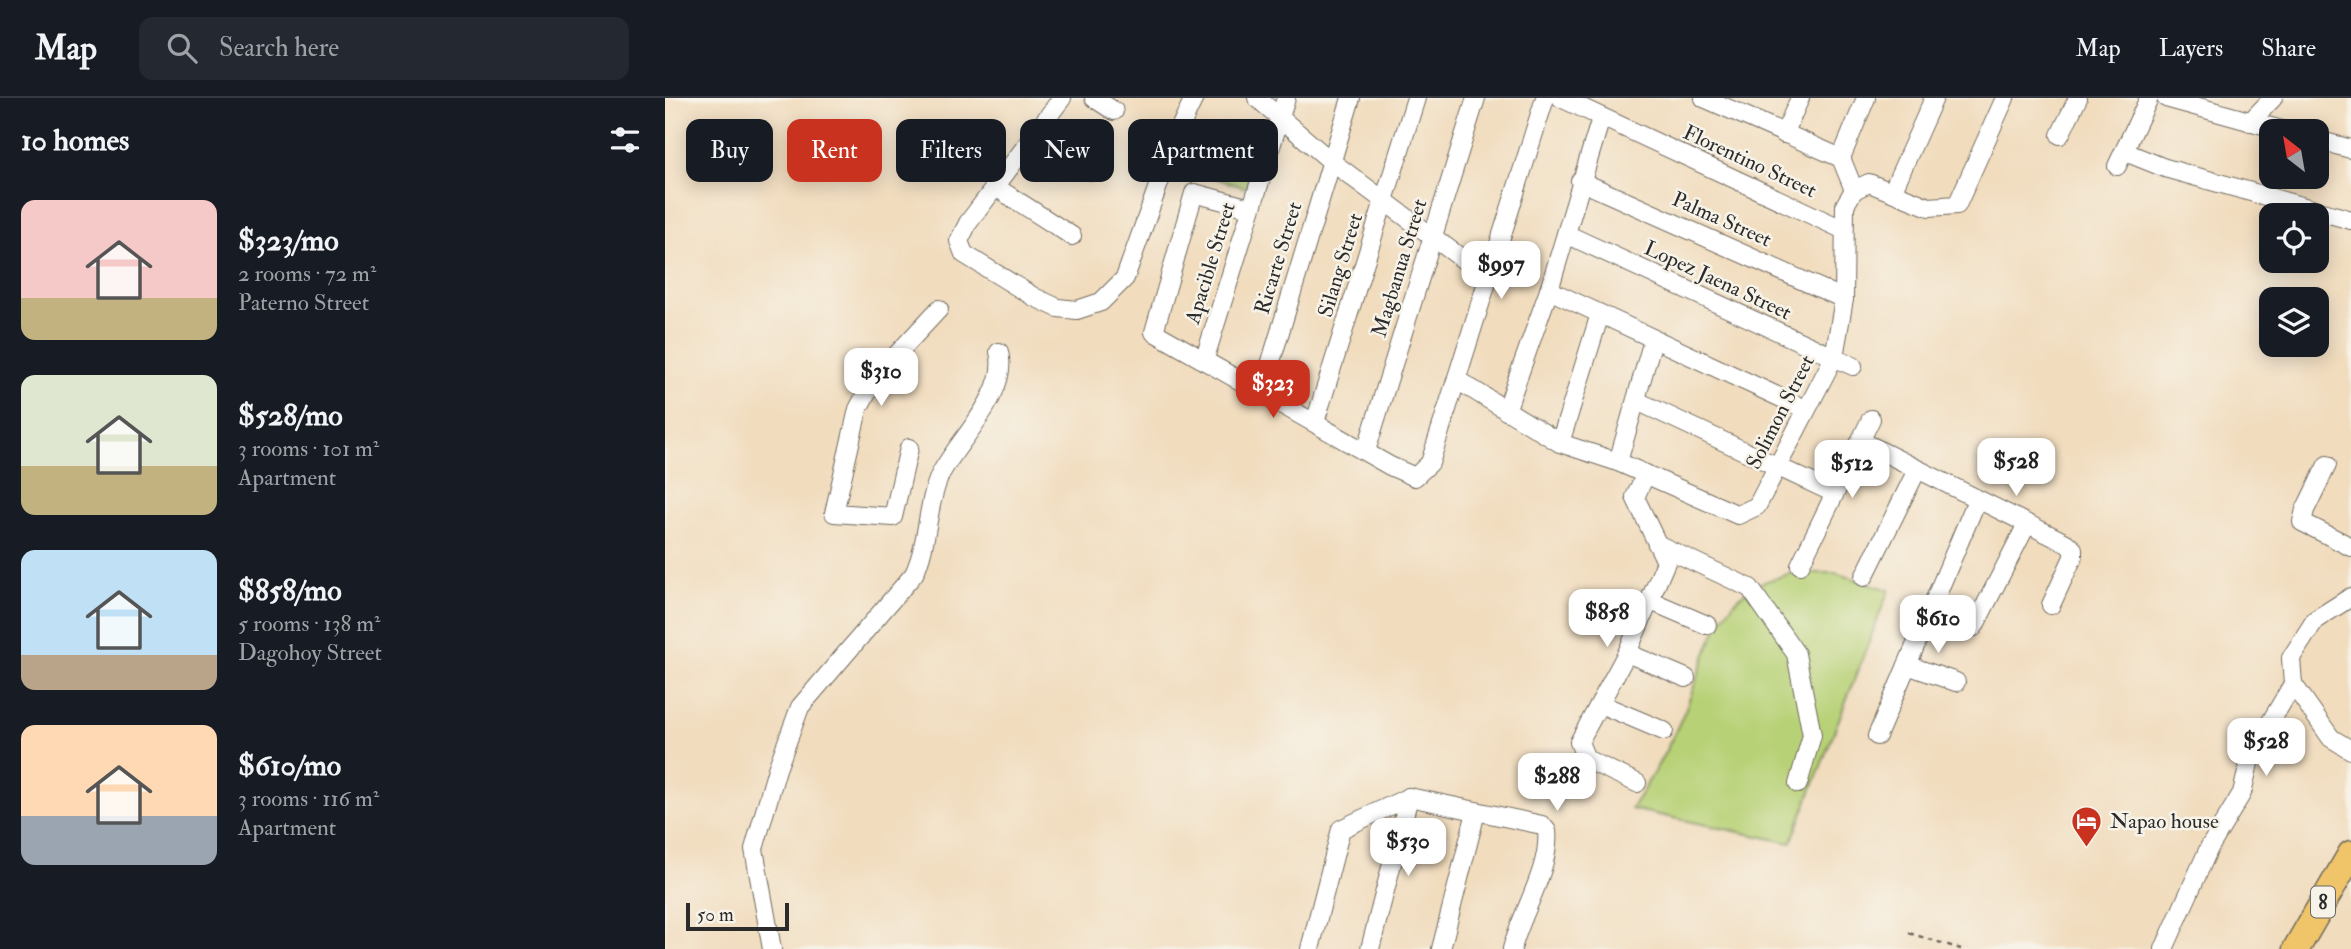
<!DOCTYPE html>
<meta charset="utf-8">
<style>
:root{--surface:#171b24;--page:#242831;--text:#f1f3f6;--muted:#9ea1a6;--line:#363941;--accent:#c8321e}
body{margin:0;font-family:"IM FELL Double Pica",serif;background:var(--page);color:var(--text);height:100vh;display:flex;flex-direction:column;font-size:26px;white-space:nowrap}
*{box-sizing:border-box;margin:0}
p{font-size:23px;color:var(--muted)}
.icon{flex:none;width:38px;height:38px;fill:none;stroke:currentColor;stroke-width:2;stroke-linecap:round;stroke-linejoin:round}
.map{position:relative;flex:1;overflow:hidden}
.drawer{display:flex;flex-direction:column;background:var(--surface);width:665px}
.drawer>*{flex:none}
.guide{position:absolute;left:21px;top:21px;width:665px;height:63px;display:flex;gap:14px}
.needle{width:46px;rotate:329deg}
.fabs{position:absolute;left:1594px;top:21px;display:grid;gap:14px}
.fabs a{display:grid;place-items:center;width:70px;height:70px;border-radius:14px;background:var(--surface);box-shadow:0 4px 18px #0003;font-size:35px}
.scale{position:absolute;left:21px;bottom:18px;width:103px;box-sizing:border-box;padding-left:7px;border:4px solid #2b2b2b;border-top:0;font-size:19px;line-height:24px;white-space:nowrap;color:#2b2b2b;-webkit-text-stroke:5px #f7f3e8;paint-order:stroke}
.price{position:absolute;translate:-50% -60px;padding:0 16px;border-radius:14px;background:#fff;color:#222;font-size:23px;line-height:46px;filter:drop-shadow(0 2px 4px #0008)}
.price::after{content:'';position:absolute;left:50%;top:42px;width:21px;height:16px;margin-left:-10px;background:inherit;clip-path:polygon(0 0,100% 0,50% 100%)}
.price.on{background:var(--accent);color:#fff}
ul{padding:0;list-style:none}
li{display:flex;align-items:center;gap:21px;height:175px;padding:0 21px}
li span{display:grid;place-items:center;flex:none;width:196px;height:140px;border-radius:14px;color:#555}
li>.icon{margin-inline-start:auto}
span .icon{width:84px;height:84px;fill:#fffc;stroke-width:1}
li b{font-size:30px}
h2{display:flex;justify-content:space-between;align-items:center;height:84px;padding:0 21px;font-size:30px}
.pill{padding:0 24px;border-radius:14px;background:var(--surface);box-shadow:0 4px 18px #0003;font-size:24px;line-height:63px}
.pill.on{background:var(--accent);color:#fff}
header{display:flex;align-items:center;gap:42px;box-sizing:border-box;height:98px;padding:0 35px;background:var(--surface);border-bottom:2px solid var(--line)}
header strong{font-size:33px}
nav{display:flex;gap:38px;margin-inline-start:auto;font-size:24px}
.search{width:490px;height:63px;background:var(--page);display:flex;align-items:center;gap:18px;box-sizing:border-box;padding:0 24px;border-radius:14px;color:var(--muted);font-size:26px}
main{display:flex;flex:1;min-height:0}
.map>svg:first-child{display:block}
</style>
<header>
<strong>Map</strong>
<div class="search"><svg class="icon" aria-label="search" viewBox="0 0 24 24"><circle cx="10" cy="10" r="6"/><path d="M15 15l6 6"/></svg>Search here</div>
<nav><a>Map</a><a>Layers</a><a>Share</a></nav>
</header>
<main>
<section class="drawer">
<h2>10 homes<svg class="icon" aria-label="filters" viewBox="0 0 24 24"><path d="M4 7h16M4 17h16"/><circle cx="9" cy="7" r="2"/><circle cx="15" cy="17" r="2"/></svg></h2>
<ul>
<li><span style="background:linear-gradient(#f6c9c9 70%,#c2b280 0)"><svg class="icon" aria-label="home" viewBox="0 0 24 24"><path d="M3 11l9-7 9 7M6 9v11h12V9"/></svg></span><div><b>$323/mo</b><p>2 rooms · 72 m²</p><p>Paterno Street</p></div></li>
<li><span style="background:linear-gradient(#dfe7d0 65%,#c2b280 0)"><svg class="icon" aria-label="home" viewBox="0 0 24 24"><path d="M3 11l9-7 9 7M6 9v11h12V9"/></svg></span><div><b>$528/mo</b><p>3 rooms · 101 m²</p><p>Apartment</p></div></li>
<li><span style="background:linear-gradient(#bfe0f5 75%,#b9a48a 0)"><svg class="icon" aria-label="home" viewBox="0 0 24 24"><path d="M3 11l9-7 9 7M6 9v11h12V9"/></svg></span><div><b>$858/mo</b><p>5 rooms · 138 m²</p><p>Dagohoy Street</p></div></li>
<li><span style="background:linear-gradient(#ffd9b3 65%,#9aa5b1 0)"><svg class="icon" aria-label="home" viewBox="0 0 24 24"><path d="M3 11l9-7 9 7M6 9v11h12V9"/></svg></span><div><b>$610/mo</b><p>3 rooms · 116 m²</p><p>Apartment</p></div></li>
</ul>
</section>
<div class="map">
<svg width="1686" height="851" viewBox="0 0 1686 851">
<rect width="100%" height="100%" fill="#f7f3e8"/>
<filter id="ink" filterUnits="userSpaceOnUse"><feTurbulence type="fractalNoise" baseFrequency=".0143" numOctaves="2"/><feDisplacementMap in="SourceGraphic" scale="14" xChannelSelector="R" yChannelSelector="G"/><feConvolveMatrix kernelMatrix="1 2 1 2 8 2 1 2 1" color-interpolation-filters="sRGB"/></filter>
<filter id="wash" filterUnits="userSpaceOnUse"><feTurbulence type="fractalNoise" baseFrequency=".00686" numOctaves="4" result="noise"/><feDisplacementMap in="SourceGraphic" scale="28" xChannelSelector="R" yChannelSelector="G"/><feGaussianBlur stdDeviation="1.57" result="paint"/><feColorMatrix in="noise" values="0 0 0 0 0 0 0 0 0 0 0 0 0 0 0 0 0 1.4 0 .05"/><feComposite in="paint" operator="in"/></filter>
<g filter="url(#wash)">
<rect width="100%" height="100%" fill="#f1dcbd"/>
<g fill="#b7d176" stroke="#717e50" stroke-width="2">
<polygon points="544,48 590,63 581,90 535,75"/>
<path d="M1126 475H1171L1224 492 1126 745 966 711C986 681 1004 649 1018 617 1035 579 1048 513 1086 490 1097 483 1114 480 1126 475Z"/>
</g>
</g>
<g filter="url(#ink)">
<g fill="none" stroke-linecap="round" stroke-linejoin="round">
<defs>
<g id="minor">
<polyline points="397,0 303,125 294,143 299,156 369,199 393,210 412,212 436,204 460,180 511,38 529,0"/>
<polyline points="429,0 449,13"/>
<polyline points="592,0 667,64 823,180"/>
<polyline points="896,0 1179,132"/>
<polyline points="1039,0 1176,60 1189,92"/>
<polyline points="1501,0 1620,33"/>
<polyline points="1585,24 1608,0"/>
<polyline points="370,36 427,73"/>
<polyline points="1119,36 1135,0"/>
<polyline points="1395,37 1413,0"/>
<polyline points="1652,42 1686,51"/>
<polyline points="1460,54 1500,70 1686,122"/>
<polyline points="1176,60 1201,0"/>
<polyline points="1452,68 1484,0"/>
<polyline points="915,83 1179,201"/>
<polyline points="329,88 407,138"/>
<polyline points="1228,92 1269,0"/>
<polyline points="585,110 529,95 489,234 725,368 750,379 765,365 880,0"/>
<polyline points="901,136 1188,268"/>
<polyline points="884,192 1140,311"/>
<polyline points="539,263 621,0"/>
<polyline points="792,282 895,345 953,364 1073,417 1092,408 1169,259 1179,201 1180,107 1189,92 1204,85 1264,109 1292,107 1340,0"/>
<polyline points="597,293 686,0"/>
<polyline points="972,303 1169,395"/>
<polyline points="841,313 884,192 936,20"/>
<polyline points="650,324 751,0"/>
<polyline points="1196,343 1401,445 1408,451 1408,459 1386,507"/>
<polyline points="895,345 935,216"/>
<polyline points="244,350 228,419 169,415 193,311 209,281 274,211"/>
<polyline points="701,353 811,0"/>
<polyline points="953,364 988,242"/>
<polyline points="1662,367 1640,412 1637,424 1686,449"/>
<polyline points="992,446 1085,490 1131,556 1147,637 1133,686"/>
<polyline points="1135,467 1206,321"/>
<polyline points="1199,479 1252,372"/>
<polyline points="986,503 1042,527"/>
<polyline points="1266,510 1309,529 1362,426"/>
<polyline points="962,555 1021,580"/>
<polyline points="1242,567 1291,584"/>
<polyline points="1628,586 1666,640 1686,652"/>
<polyline points="935,606 999,633"/>
<polyline points="1212,638 1312,402"/>
<polyline points="972,685 921,661 914,644 962,555 1001,464 970,399 981,376"/>
<path d="M107 851 89 751 112 671 135 609 249 476C264 444 261 408 275 377 292 343 345 295 334 254"/>
<path d="M645 851 676 731 744 699 877 727 882 733C886 770 856 815 847 851"/>
<polyline points="705,851 744,699"/>
<polyline points="776,851 811,714"/>
<polyline points="1499,851 1544,750 1577,695 1586,657 1628,586 1626,560 1650,522 1686,499"/>
</g>
<polyline id="highway" points="1631,851 1686,756"/>
</defs>
<use href="#minor" stroke="#70695e" stroke-width="20"/>
<use href="#highway" stroke="#70695e" stroke-width="29"/>
<polyline stroke="#70695e" stroke-width="2.5" stroke-dasharray="5 5" stroke-linecap="butt" points="1244,835 1296,851"/>
<use href="#minor" stroke="#fff" stroke-width="18"/>
<use href="#highway" stroke="#f0c469" stroke-width="26"/>
</g>
</g>
<defs>
<symbol id="hotel-pin" viewBox="-11 -11 22 30"><path d="M0 17L-7.5 6A9.5 9.5 0 1 1 7.5 6Z" fill="#c8321e" stroke="#f7f3e8"/><path d="M-6-4.5h1.5V1H6V5H4.5V3h-9V5H-6ZM-4 0a1.8 1.8 0 1 1 3.6 0ZM.5 0V-2.5h3Q6-2.5 6 0Z" fill="#fff"/></symbol>
</defs>
<g fill-rule="evenodd">
<use href="#hotel-pin" x="1404" y="706" width="35" height="47"/>
</g>
<g text-anchor="middle" stroke-width="5" stroke-linejoin="round" paint-order="stroke">
<rect fill="#f7f3e8" stroke="#686764" stroke-width="2" x="1646" y="788.5" width="24" height="31" rx="5"/>
<g font-size="19" font-weight="bold" fill="#2b2b2b">
<text x="1658" y="811">8</text>
</g>
<g font-size="21" fill="#2b2b2b" stroke="#f7f3e8">
<text transform="translate(1085 63) rotate(25)" y="7">Florentino Street</text>
<text transform="translate(1057 121) rotate(24)" y="7">Palma Street</text>
<text transform="translate(613 160) rotate(-73)" y="7">Ricarte Street</text>
<text transform="translate(545 165) rotate(-73)" y="7">Apacible Street</text>
<text transform="translate(675 167) rotate(-73)" y="7">Silang Street</text>
<text transform="translate(734 170) rotate(-73)" y="7">Magbanua Street</text>
<text transform="translate(1053 182) rotate(25)" y="7">Lopez Jaena Street</text>
<text transform="translate(1115 314) rotate(-63)" y="7">Solimon Street</text>
</g>
<g font-size="21" fill="#2b2b2b" stroke="#f7f3e8" text-anchor="start">
<text x="1445" y="730">Napao house</text>
</g>
</g>
</svg>
<div class="fabs">
<a><svg class="needle" viewBox="-14 -14 28 28"><path d="M0-13l5 13h-10z" fill="#e53935"/><path d="M0 13l5-13h-10z" fill="#9ea1a6"/></svg></a>
<a><svg class="icon" aria-label="locate" viewBox="0 0 24 24"><circle cx="12" cy="12" r="6"/><path d="M12 2v4M12 18v4M2 12h4M18 12h4"/></svg></a>
<a><svg class="icon" aria-label="layers" viewBox="0 0 24 24"><path d="M12 4l9 5-9 5-9-5zM3 14l9 5 9-5"/></svg></a>
</div>
<div class="scale">50 m</div>
<b class="price" style="left:836px;top:203px">$997</b>
<b class="price" style="left:216px;top:310px">$310</b>
<b class="price on" style="left:608px;top:322px">$323</b>
<b class="price" style="left:1351px;top:400px">$528</b>
<b class="price" style="left:1187px;top:402px">$512</b>
<b class="price" style="left:942px;top:551px">$858</b>
<b class="price" style="left:1273px;top:557px">$610</b>
<b class="price" style="left:1601px;top:680px">$528</b>
<b class="price" style="left:892px;top:715px">$288</b>
<b class="price" style="left:743px;top:780px">$530</b>
<div class="guide">
<a class="pill">Buy</a>
<a class="pill on">Rent</a>
<a class="pill">Filters</a>
<a class="pill">New</a>
<a class="pill">Apartment</a>
</div>
</div>
</main>
